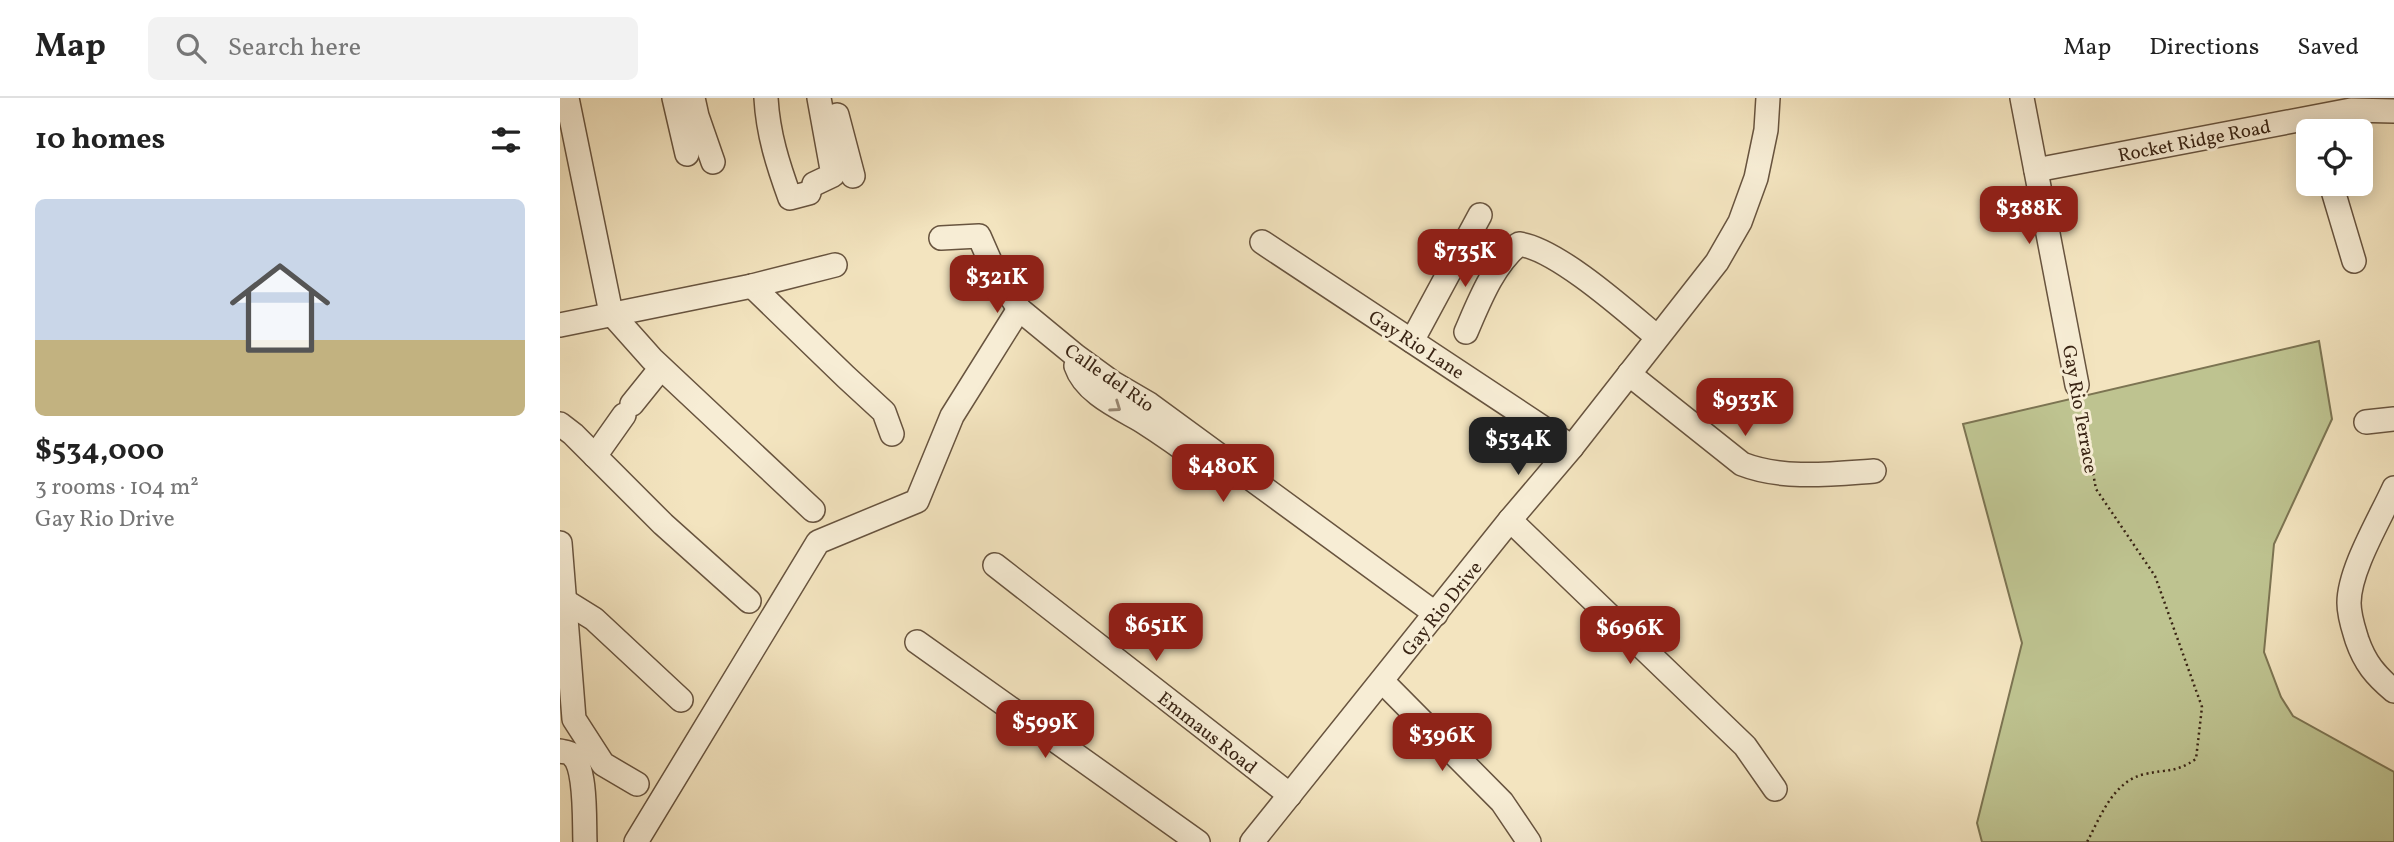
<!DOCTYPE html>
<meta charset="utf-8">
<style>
:root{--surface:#fff;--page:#f2f2f2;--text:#222;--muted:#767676;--line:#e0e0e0;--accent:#8f2418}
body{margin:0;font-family:Vollkorn,serif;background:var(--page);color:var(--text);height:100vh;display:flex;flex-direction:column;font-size:26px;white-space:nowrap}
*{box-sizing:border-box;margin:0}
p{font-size:23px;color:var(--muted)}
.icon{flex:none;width:38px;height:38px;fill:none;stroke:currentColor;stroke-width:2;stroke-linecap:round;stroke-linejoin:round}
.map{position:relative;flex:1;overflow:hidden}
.side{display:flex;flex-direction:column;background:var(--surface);width:560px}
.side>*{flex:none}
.fabs{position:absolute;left:1736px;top:21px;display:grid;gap:14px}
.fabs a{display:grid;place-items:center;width:77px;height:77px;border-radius:10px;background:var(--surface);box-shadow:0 4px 18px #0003;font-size:35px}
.price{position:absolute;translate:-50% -60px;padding:0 16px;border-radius:14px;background:var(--accent);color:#fff;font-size:23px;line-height:46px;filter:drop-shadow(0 2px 4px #0008)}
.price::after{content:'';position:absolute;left:50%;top:42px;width:21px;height:16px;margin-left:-10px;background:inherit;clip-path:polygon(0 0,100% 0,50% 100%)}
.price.on{background:#222;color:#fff}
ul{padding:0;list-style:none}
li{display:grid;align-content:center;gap:14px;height:371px;padding:0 35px}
li span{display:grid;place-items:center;height:217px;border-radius:10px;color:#555}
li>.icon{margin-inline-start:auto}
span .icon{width:126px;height:126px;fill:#fffc;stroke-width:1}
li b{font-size:30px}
h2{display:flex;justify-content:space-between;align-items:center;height:84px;padding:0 35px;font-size:30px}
header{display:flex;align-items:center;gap:42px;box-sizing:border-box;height:98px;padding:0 35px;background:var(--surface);border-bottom:2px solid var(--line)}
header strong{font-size:33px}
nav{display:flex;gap:38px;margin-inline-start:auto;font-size:24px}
.search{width:490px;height:63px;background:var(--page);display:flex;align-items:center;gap:18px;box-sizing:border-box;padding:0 24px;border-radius:10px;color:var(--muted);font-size:26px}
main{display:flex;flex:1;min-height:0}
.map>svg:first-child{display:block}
</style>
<header>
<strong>Map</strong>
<div class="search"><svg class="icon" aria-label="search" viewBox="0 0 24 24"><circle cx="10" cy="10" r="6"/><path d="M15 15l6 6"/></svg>Search here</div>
<nav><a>Map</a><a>Directions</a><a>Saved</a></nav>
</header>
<main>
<section class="side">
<h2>10 homes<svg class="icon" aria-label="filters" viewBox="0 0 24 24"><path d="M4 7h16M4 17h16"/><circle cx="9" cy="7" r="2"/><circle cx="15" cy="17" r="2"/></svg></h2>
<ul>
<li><span style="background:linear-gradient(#c9d6e8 65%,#c2b280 0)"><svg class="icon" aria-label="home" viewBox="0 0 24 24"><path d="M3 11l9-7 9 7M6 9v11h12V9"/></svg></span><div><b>$534,000</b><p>3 rooms · 104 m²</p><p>Gay Rio Drive</p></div></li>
</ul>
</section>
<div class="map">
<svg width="1834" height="744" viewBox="0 0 1834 744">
<rect width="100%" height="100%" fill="#f3e4bf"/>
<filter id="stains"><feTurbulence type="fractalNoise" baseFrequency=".00286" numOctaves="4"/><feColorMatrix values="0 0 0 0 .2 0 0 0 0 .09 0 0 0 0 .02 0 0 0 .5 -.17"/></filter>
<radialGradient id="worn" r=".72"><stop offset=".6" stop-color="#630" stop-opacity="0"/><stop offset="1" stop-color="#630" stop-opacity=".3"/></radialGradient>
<polygon fill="#bec390" stroke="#7c7452" stroke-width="2" points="1759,243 1772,321 1714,446 1704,554 1721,599 1733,618 1834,674 1834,744 1422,744 1417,725 1462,545 1403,326"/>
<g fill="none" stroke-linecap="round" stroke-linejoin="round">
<defs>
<g id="minor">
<polyline points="7,0 51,215 92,261 253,412"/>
<polyline points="114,0 127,56"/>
<polyline points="133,0 137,18 153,64"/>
<path d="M206 0C208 36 218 67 230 100L249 95"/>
<polyline points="1462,0 1517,287"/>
<polyline points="277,17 293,78"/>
<polyline points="1476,72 1791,12 1834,13"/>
<polyline points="254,86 273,77 259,0"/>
<polyline points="1771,86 1794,163"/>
<polyline points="381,140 419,138 433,170 459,211 516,258 553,285 589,306 876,516"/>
<polyline points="702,144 1012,349"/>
<polyline points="192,188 286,279 324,314 332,336"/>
<polyline points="0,227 192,188 275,167"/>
<path d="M906 234C919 204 933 167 959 146 997 151 1066 213 1097 239"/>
<polyline points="852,243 920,117"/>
<path d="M516 268C525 295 560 310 582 323 604 337 625 352 645 367"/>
<path d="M1069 276 1182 366C1223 382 1272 376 1314 373"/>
<polyline points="72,306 101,270"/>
<polyline points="1806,324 1834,321"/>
<polyline points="0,326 13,336 103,426 189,503"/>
<polyline points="35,358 64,317"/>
<path d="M1834 390C1820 421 1789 472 1789 505 1789 518 1793 529 1797 542 1805 565 1815 577 1834 593"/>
<polyline points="950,422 1185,648 1215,691"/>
<polyline points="0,445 14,621 43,666 77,686"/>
<polyline points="435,467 730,697"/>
<polyline points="5,503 34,521 121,602"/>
<polyline points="357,544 638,744"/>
<polyline points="822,583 942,704 969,744"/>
<path d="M0 653C4 654 8 654 11 656 27 668 24 725 25 744"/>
<polyline points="76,744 258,444 357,403 392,318 459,211"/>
<polyline points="692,744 950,422 1012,349 1157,164 1180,124 1196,80 1206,32 1208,0"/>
</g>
</defs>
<use href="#minor" stroke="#68543f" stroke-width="26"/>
<path stroke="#392414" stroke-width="2.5" stroke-dasharray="2 3.5" stroke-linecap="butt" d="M1520 305 1536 391 1595 478 1642 609 1636 661C1615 675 1608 671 1585 676 1553 683 1541 718 1527 744"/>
<use href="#minor" stroke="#f7edd5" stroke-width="23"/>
</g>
<defs><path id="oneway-chevron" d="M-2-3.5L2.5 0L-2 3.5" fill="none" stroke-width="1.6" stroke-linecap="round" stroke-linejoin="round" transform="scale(1.75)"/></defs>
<use stroke="#988874" href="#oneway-chevron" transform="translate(556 309) rotate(35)"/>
<g text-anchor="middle" stroke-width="6" stroke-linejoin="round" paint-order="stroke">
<g font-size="19" fill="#392414" stroke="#f7edd5">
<text transform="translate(1634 42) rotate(-11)" y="7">Rocket Ridge Road</text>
<text transform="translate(857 246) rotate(33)" y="7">Gay Rio Lane</text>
<text transform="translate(550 279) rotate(35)" y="7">Calle del Rio</text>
<text transform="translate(1521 311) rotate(80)" y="7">Gay Rio Terrace</text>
<text transform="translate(881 510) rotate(-51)" y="7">Gay Rio Drive</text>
<text transform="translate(648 634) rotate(38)" y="7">Emmaus Road</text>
</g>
</g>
<rect width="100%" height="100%" filter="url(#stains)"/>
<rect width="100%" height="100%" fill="url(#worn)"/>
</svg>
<div class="fabs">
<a><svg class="icon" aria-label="locate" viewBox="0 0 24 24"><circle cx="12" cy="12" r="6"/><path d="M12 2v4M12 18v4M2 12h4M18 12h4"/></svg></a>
</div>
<b class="price" style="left:1469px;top:148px">$388K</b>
<b class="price" style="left:905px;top:191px">$735K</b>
<b class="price" style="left:437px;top:217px">$321K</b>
<b class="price" style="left:1185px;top:340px">$933K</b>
<b class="price on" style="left:958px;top:379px">$534K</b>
<b class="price" style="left:663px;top:406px">$480K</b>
<b class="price" style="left:596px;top:565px">$651K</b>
<b class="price" style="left:1070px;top:568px">$696K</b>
<b class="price" style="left:485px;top:662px">$599K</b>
<b class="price" style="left:882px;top:675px">$396K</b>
</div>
</main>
